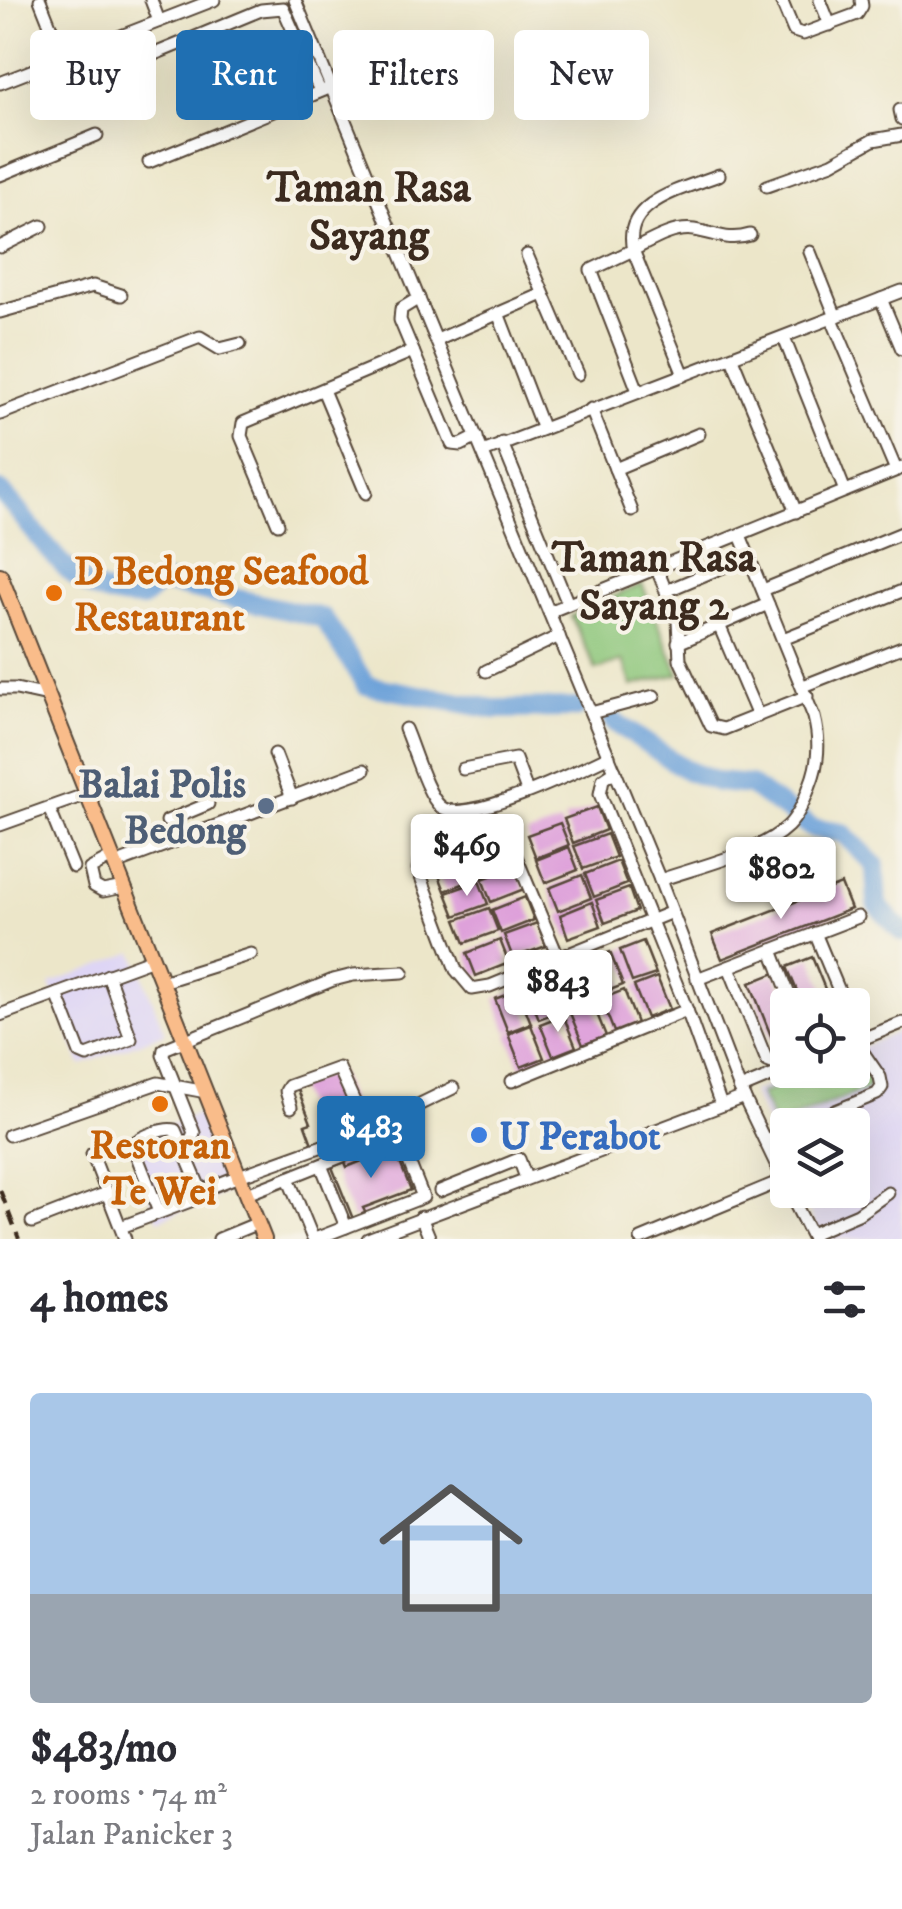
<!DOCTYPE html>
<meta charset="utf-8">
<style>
:root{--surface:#fff;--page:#f7f7f7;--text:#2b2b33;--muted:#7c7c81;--line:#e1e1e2;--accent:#1f6fb2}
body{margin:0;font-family:"IM FELL DW Pica",serif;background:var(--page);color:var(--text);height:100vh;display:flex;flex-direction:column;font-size:38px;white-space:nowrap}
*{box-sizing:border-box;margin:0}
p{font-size:32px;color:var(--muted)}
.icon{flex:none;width:55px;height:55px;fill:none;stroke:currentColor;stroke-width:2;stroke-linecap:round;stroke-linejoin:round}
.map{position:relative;height:1239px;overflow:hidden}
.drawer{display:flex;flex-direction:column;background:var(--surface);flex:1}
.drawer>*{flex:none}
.hud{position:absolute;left:30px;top:30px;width:842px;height:90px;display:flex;gap:20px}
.buttons{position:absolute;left:770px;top:988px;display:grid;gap:20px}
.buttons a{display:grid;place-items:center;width:100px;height:100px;border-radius:10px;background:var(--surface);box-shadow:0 10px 40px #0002;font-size:50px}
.price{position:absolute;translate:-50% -85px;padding:0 22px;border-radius:10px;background:#fff;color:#222;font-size:32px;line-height:65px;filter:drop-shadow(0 2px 5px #0008)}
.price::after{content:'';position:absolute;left:50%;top:60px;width:30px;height:22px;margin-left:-15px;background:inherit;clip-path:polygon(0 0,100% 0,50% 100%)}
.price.on{background:var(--accent);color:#fff}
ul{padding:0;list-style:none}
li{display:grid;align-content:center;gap:20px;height:530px;padding:0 30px}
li+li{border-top:2px solid var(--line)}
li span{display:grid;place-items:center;height:310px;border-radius:10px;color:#555}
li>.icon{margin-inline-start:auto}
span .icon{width:180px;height:180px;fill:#fffc;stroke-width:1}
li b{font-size:42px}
h2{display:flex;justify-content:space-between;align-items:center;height:120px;padding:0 30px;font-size:42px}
.chip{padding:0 35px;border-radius:10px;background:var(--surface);box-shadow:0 10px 40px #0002;font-size:35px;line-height:90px}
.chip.on{background:var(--accent);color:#fff}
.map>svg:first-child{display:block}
</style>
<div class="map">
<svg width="902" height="1239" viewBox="0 0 902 1239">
<rect width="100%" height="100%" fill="#f7f3e8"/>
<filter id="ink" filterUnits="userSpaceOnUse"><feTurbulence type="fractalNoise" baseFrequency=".01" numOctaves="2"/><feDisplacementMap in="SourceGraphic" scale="20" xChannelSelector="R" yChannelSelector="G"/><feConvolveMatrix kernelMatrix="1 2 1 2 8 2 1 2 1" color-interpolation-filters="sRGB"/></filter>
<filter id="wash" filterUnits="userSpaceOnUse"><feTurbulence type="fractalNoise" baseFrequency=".0048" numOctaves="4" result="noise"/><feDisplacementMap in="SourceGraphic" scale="40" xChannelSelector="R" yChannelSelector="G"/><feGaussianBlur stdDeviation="2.25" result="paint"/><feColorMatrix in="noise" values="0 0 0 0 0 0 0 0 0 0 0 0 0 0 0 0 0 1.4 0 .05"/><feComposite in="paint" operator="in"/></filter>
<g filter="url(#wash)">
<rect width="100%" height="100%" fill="#ece6c9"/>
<g fill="#ded5f5">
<polygon points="134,952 165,1033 81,1065 50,984"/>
<polygon points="902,1030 902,1239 822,1239 799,1190 852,1190 852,1125 788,1125 787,1167 752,1092 806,1070 852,1070 853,1051"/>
<polygon points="200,1113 230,1192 158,1220 128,1140"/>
</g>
<g fill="#8dc67a" stroke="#64784c" stroke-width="2.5">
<polygon points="642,584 679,674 632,686 623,661 596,670 571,616"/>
<polygon points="856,1057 870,1083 867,1089 775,1125 760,1094 822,1070 852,1070 853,1059"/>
</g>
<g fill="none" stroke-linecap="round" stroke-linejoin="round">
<g stroke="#6ca1d9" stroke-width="20">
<path d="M0 491C31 522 61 577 102 592 114 597 129 597 142 598L161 582 323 618 366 685 494 709 576 708"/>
<polyline points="613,721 688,771 717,782 750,785 812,828 843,833 875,865 877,905 902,932"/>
</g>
</g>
<g id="blocks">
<g fill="#dea0da">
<polygon points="597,807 606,830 573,843 564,819"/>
<polygon points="560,823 569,845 536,858 527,835"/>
<polygon points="607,834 616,857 583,869 574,846"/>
<polygon points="505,841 514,864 481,877 472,854"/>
<polygon points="569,847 578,870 545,883 536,860"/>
<polygon points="469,855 478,878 445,891 436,868"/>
<polygon points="618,861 627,884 594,897 585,874"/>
<polygon points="515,867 524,889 491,902 482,879"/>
<polygon points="582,875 591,898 558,911 549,888"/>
<polygon points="479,881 488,904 455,916 446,893"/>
<polygon points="841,884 851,909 722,959 712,934"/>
<polygon points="629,888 637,911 605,923 596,900"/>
<polygon points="525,897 534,920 501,933 492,910"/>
<polygon points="592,902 601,926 568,938 560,915"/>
<polygon points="489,908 498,931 465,943 456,920"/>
<polygon points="537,923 546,946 513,958 504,935"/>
<polygon points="500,940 509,963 476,976 467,953"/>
<polygon points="643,941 656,974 632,982 620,950"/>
<polygon points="610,952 623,985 600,994 587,961"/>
<polygon points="812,957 827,994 832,1005 803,1005 787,967"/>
<polygon points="580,967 593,1000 570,1009 557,976"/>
<polygon points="775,973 788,1004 788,1052 779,1056 750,983"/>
<polygon points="549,977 562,1010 539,1019 526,986"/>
<polygon points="657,977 670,1009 647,1018 634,986"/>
<polygon points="518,990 531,1023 508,1032 495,999"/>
<polygon points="624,990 637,1023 614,1032 601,999"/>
<polygon points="593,1004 606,1036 583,1045 570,1013"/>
<polygon points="563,1015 576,1047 553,1056 540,1024"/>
<polygon points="531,1025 544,1058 521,1067 508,1034"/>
<polygon points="338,1071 360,1125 312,1144 305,1125 311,1123 297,1087"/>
<polygon points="394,1148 411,1190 363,1208 366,1214 353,1219 332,1167 345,1162 347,1167"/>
</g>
</g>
</g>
<g filter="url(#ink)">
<use href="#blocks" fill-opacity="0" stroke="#564638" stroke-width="2.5"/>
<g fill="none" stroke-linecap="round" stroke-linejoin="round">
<defs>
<g id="minor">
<polyline points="40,0 63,58"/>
<polyline points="151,0 159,21"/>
<polyline points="295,0 660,880 740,1089 788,1189"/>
<polyline points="781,0 794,31 803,34 857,14 862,6 861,0"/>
<polyline points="820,0 830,25"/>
<polyline points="130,33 140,60 261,10 283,8 320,91"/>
<polyline points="104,75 140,60"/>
<polyline points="0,83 214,0"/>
<polyline points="900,110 902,119"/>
<polyline points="149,162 327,89"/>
<polyline points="0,175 97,135"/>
<polyline points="767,186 832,163 873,140 902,135"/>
<polyline points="0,247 42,226"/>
<polyline points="810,252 836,317"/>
<polyline points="527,255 578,374"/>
<polyline points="419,298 401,309 400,320 452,444 461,445 477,437"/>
<polyline points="881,299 902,349"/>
<polyline points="0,312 93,286 121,295"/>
<polyline points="498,313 542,427"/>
<polyline points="832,319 896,470"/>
<polyline points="784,338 845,491"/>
<polyline points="437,340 543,294"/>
<polyline points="732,358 796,512"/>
<path d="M684 375 633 250C651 241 673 227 694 230 716 233 727 242 750 235"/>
<polyline points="323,390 366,493"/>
<path d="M638 391 591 270 633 250C621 201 684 189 719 175"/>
<polyline points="591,409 632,511"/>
<polyline points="0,414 200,337 220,349 240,344"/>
<polyline points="502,443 568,604"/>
<polyline points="483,452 902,291"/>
<polyline points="615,469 699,434"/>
<polyline points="278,524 241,436 243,423 413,351"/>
<polyline points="657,569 678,621 680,660 711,726 724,729 807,696"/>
<polyline points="763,590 902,533"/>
<polyline points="666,591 749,556"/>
<polyline points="549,612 902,468"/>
<polyline points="719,625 758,716"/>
<polyline points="783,639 902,591"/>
<polyline points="678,643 768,604"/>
<polyline points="486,671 559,636"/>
<polyline points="803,686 902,647"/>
<polyline points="0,689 16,689 48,696"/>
<polyline points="591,713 654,696"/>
<path d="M405 729C413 747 427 796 441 807 466 826 580 770 609 756"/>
<polyline points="275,754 292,798"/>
<polyline points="463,769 515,759 527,791"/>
<polyline points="615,771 603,779 600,794 687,1010 721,1105"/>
<polyline points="49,808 73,867"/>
<polyline points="167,821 208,804"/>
<polyline points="0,825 87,794"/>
<polyline points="112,857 90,869 94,886 103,891 124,887"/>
<polyline points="115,864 364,770"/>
<path d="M660 880C697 867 760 853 788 826 799 815 805 800 810 785 819 763 820 740 814 717L740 535"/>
<polyline points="815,933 845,1005"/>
<polyline points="772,950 793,1005"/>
<polyline points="558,957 502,823 491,822 420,854 418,869 456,970 472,989 490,986 672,912"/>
<polyline points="729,967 767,1061 775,1064 788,1059"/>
<polyline points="697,979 858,917"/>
<polyline points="162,982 251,954"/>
<polyline points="57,994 80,1053 87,1056 131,1039 108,975"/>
<polyline points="0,1015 153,959"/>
<polyline points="852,1023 855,1031 852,1035"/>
<polyline points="852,1043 902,1023"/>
<polyline points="512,1081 687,1010"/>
<polyline points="740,1089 788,1069"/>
<polyline points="291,1107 286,1091 289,1086 339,1068 367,1130"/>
<polyline points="801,1125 877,1094 882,1087 880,1077 856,1042"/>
<polyline points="9,1135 158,1083 206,1092"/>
<polyline points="765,1140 788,1131"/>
<polyline points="185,1150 194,1133 163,1055 164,1049 333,980 353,975 403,972"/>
<polyline points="92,1154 125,1239"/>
<polyline points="321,1165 346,1227"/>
<polyline points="288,1178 398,1134 423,1197 315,1239"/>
<polyline points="788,1190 813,1239"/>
<polyline points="440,1191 519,1159 526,1178"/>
<polyline points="247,1194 288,1178 313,1239"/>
<path d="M159 1212 134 1149V1143C143 1136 164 1127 175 1130L201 1191"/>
<polyline points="421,1217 430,1239"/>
<polyline points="32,1222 107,1193"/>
<polyline points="121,1227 193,1200 201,1191 239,1176 367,1130 453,1088"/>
<polyline points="811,1234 858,1214 888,1193"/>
<polyline points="219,1239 258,1223"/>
<polyline points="368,1239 744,1097"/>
<polyline points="641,1239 783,1180"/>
</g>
<polyline id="major" points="0,575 264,1239"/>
</defs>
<use href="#minor" stroke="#564638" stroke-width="15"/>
<use href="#major" stroke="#564638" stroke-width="18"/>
<use href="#minor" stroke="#fff" stroke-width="11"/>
<use href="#major" stroke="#f9bc8a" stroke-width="14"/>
<polyline stroke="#3b2a1e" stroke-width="4" stroke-dasharray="15 8" stroke-linecap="butt" points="0,1190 19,1239"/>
</g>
</g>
<g fill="#e8710a" stroke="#f7f3e8" stroke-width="4">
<circle cx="54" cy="593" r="10"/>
<circle cx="160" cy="1104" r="10"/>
</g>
<circle fill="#5c6f8a" stroke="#f7f3e8" stroke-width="4" cx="266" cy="806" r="10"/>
<circle fill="#3f7fe0" stroke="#f7f3e8" stroke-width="4" cx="479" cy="1135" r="10"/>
<g text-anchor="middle" stroke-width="8" stroke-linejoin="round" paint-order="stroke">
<g font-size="40" font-weight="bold" fill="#c56008" stroke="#f7f3e8" text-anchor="start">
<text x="74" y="584">D Bedong Seafood<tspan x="74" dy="46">Restaurant</tspan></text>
<text x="160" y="1158" text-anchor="middle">Restoran<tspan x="160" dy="46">Te Wei</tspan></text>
</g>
<g font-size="40" font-weight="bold" fill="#4e5e75" stroke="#f7f3e8" text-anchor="end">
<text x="246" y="797">Balai Polis<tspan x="246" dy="46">Bedong</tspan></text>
</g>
<g font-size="40" font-weight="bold" fill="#366cbe" stroke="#f7f3e8" text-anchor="start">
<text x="499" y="1149">U Perabot</text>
</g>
<g font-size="42" font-weight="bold" fill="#3b2a1e" stroke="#f7f3e8">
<text x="369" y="201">Taman Rasa<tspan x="369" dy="48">Sayang</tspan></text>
<text x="654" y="571">Taman Rasa<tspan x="654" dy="48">Sayang 2</tspan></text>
</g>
</g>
</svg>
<div class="buttons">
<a><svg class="icon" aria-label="locate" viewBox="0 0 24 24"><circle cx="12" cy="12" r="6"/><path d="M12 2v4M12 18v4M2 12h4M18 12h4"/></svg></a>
<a><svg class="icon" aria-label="layers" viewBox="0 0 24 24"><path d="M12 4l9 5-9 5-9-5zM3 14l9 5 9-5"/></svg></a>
</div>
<b class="price" style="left:467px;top:899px">$469</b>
<b class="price" style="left:781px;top:922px">$802</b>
<b class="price" style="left:558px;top:1035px">$843</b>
<b class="price on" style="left:371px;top:1181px">$483</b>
<div class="hud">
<a class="chip">Buy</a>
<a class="chip on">Rent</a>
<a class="chip">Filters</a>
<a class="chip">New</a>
</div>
</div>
<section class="drawer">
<h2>4 homes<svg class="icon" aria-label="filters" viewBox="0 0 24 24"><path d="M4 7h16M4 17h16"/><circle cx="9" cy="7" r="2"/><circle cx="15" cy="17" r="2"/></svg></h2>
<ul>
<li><span style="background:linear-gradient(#a9c7e8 65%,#9aa5b1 0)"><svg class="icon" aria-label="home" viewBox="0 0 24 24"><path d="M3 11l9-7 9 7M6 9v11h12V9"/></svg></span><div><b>$483/mo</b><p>2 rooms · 74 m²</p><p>Jalan Panicker 3</p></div></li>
</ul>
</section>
